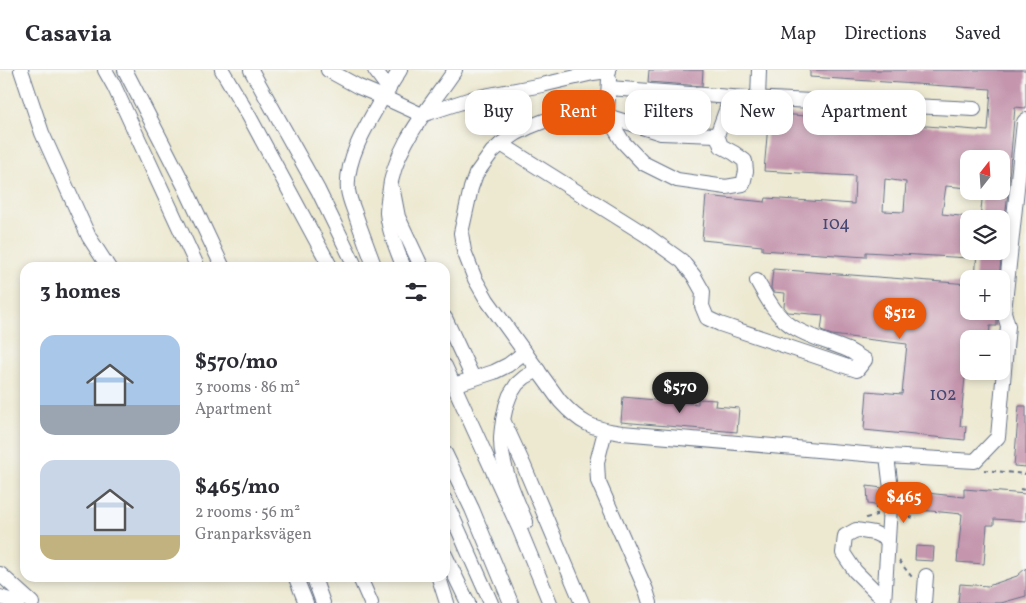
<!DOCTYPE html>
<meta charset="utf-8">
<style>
:root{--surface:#fff;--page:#f2f2f3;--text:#2b2b33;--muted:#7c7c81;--line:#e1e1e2;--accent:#ea580c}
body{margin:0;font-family:Vollkorn,serif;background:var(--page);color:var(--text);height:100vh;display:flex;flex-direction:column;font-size:19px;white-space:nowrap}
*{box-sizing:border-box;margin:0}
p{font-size:16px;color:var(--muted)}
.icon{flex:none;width:28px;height:28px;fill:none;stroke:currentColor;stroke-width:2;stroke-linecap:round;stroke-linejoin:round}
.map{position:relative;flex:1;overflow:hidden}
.details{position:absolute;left:20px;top:192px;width:430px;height:320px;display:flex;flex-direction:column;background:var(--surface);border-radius:15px;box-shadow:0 2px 8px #0003}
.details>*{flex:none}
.top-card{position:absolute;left:465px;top:20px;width:475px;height:45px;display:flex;gap:10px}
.needle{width:32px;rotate:17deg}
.fabs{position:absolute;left:960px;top:80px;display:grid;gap:10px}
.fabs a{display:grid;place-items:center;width:50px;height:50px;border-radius:10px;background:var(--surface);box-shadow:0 2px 8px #0003;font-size:25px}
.price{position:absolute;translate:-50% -42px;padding:0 11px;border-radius:18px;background:var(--accent);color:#fff;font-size:16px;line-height:32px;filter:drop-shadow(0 1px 2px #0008)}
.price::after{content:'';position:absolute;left:50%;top:30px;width:15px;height:11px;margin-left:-8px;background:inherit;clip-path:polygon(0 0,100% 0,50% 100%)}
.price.active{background:#222;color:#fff}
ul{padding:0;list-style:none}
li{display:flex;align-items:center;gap:15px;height:125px;padding:0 20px}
li span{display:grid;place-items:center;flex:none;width:140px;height:100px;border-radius:15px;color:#555}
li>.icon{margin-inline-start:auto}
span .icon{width:60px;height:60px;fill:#fffc;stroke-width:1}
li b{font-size:21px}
h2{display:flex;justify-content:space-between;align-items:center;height:60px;padding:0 20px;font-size:21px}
.chip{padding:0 18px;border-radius:15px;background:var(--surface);box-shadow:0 2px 8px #0003;font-size:18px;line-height:45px}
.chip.active{background:var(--accent);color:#fff}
header{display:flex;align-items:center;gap:30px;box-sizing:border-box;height:70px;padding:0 25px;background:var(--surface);border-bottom:1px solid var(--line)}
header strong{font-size:24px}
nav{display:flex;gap:28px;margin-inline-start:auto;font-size:18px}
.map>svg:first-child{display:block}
</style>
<header>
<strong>Casavia</strong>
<nav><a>Map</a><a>Directions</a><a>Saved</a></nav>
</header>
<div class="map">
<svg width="1026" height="533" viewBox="0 0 1026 533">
<rect width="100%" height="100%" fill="#f6f6f2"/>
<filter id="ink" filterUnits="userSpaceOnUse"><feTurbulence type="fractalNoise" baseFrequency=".02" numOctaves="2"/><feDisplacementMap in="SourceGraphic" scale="10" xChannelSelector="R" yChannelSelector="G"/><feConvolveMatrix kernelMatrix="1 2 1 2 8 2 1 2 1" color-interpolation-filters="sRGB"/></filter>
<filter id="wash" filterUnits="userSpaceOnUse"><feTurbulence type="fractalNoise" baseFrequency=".0096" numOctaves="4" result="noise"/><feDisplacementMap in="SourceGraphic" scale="20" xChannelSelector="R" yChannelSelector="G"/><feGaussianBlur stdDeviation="1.12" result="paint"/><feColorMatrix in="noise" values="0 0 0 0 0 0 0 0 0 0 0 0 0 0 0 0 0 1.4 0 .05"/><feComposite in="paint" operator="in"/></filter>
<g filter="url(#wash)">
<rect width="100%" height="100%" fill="#ede9d1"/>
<g id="blocks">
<g fill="#c495ad" fill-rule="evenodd">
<polygon points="649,0 703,0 702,16 648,12"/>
<path d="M810 0H1026V38L1015 37 1008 119H1001V89H969V118L946 116 942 144 969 147V188L866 182V187L762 180V176L702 170 706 126 765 132 766 128 854 134 855 106 764 101 769 43 988 61 991 19 810 7ZM885 109 906 112 904 142 883 141Z"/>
<polygon points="672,31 707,35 706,49 683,46 682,52 670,51"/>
<polygon points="983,121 1008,121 1005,149 980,149"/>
<polygon points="977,181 1002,181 999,209 975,209"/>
<polygon points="773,199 969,214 969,241 995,241 997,250 997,256 990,256 989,269 969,269 960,356 966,356 965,370 864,360 867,321 902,324 907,274 832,265 821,261 823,245 788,242 784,237 785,223 773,222 771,218"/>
<polygon points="623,327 698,334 698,329 716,330 715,336 739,338 737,362 621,352"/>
<polygon points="1019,336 1026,336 1026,397 1014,396"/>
<polygon points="867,416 882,418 884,424 888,426 892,427 897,425 899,420 964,427 964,419 1026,424 1026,451 994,449 994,455 987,455 984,494 957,492 962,444 899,438 898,433 895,430 891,428 886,429 883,432 881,436 868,434"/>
<polygon points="916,476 934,477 933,491 915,490"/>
<polygon points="1026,498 1026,526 1001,533 958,533 960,514 988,516 1017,506"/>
</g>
</g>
</g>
<g filter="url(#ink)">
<use href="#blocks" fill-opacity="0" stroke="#647086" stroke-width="1"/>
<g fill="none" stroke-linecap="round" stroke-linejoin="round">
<defs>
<g id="minor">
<polyline points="21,0 42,63 89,167 109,198"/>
<polyline points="105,0 114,16 198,198"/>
<polyline points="125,0 185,117 223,198"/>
<polyline points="222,0 249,46 331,198"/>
<polyline points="251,0 318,120 356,198"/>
<path d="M328 0 359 17 383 27C368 53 345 89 348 120 349 128 352 135 355 143 361 161 368 179 375 198"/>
<polyline points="375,0 389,19"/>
<polyline points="400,0 383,27 422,45 474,28 542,15 593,3 609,1"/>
<polyline points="609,9 607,46 661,63 717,65"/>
<path d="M609 18 731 27 717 65 721 76 734 83 745 91 746 101 743 114 726 117 677 110 643 93 623 72 607 46 544 51 529 57 517 63 501 74 492 82 476 104 471 118 461 163 464 181 475 209 487 230 560 331C580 353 592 359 622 363L887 386 890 411 891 418"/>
<polyline points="731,27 974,39"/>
<polyline points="758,29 759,0"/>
<path d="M501 74 646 165 682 191 694 206 703 222 702 236 707 248 720 254 857 300 865 290C859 287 854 283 848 280 829 272 807 267 790 255 775 245 766 226 757 211"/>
<polyline points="393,121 398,147 422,198"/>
<path d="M404 198C397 180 389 162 387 143 387 137 388 130 389 124 394 75 429 39 455 0"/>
<polyline points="445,248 473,308"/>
<polyline points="445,296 519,458 550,533"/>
<polyline points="538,300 525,307 517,314 510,325 506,336 503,350 524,396 582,533"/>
<polyline points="454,315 494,302 508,295 525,282"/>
<path d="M503 351C502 357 501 364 501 370 501 396 516 429 526 452"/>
<polyline points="605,361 597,392 598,411 646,520 650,533"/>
<polyline points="445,383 472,439 511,533"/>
<polyline points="887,386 975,391 998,367 1008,256 1004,242 1024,52 1026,50"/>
<polyline points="445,430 491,533"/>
<polyline points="445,485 468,533"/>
<polyline points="0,504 32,533"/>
<polyline points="296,508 306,533"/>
<polyline points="314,508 323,533"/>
<polyline points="360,508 371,533"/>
<polyline points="439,508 447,533"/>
<polyline points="0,527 18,533"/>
<polyline points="884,530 855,501 843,483 845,466 856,460 874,463 887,469"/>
<polyline points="884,533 890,437"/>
<polyline points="924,533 926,506"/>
</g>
</defs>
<use href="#minor" stroke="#647086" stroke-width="16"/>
<g stroke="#647086" stroke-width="2" stroke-dasharray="4 4" stroke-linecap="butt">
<polyline points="984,400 1026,404"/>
<polyline points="1020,419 1026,420"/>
<polyline points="876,435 876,445 877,445"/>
<polyline points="901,446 917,448"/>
<polyline points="866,448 876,445"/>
<polyline points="899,491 912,507"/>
</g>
<use href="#minor" stroke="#fff" stroke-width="14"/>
</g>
</g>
<g text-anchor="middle" stroke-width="5" stroke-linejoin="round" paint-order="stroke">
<g font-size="18" fill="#454872">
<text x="836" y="159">104</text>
<text x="943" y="330">102</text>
</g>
</g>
</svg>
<div class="fabs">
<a><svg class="needle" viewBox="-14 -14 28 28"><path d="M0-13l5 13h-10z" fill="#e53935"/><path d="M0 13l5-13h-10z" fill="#7c7c81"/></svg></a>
<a><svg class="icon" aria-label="layers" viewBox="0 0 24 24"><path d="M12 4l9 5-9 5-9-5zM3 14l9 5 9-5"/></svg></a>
<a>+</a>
<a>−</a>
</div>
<b class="price" style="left:900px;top:270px">$512</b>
<b class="price active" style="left:680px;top:344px">$570</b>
<b class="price" style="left:904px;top:454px">$465</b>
<div class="top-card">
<a class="chip">Buy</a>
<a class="chip active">Rent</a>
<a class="chip">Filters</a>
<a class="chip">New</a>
<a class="chip">Apartment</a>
</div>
<section class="details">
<h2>3 homes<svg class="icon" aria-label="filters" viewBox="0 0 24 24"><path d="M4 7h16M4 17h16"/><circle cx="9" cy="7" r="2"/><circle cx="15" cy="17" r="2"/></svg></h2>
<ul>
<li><span style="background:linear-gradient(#a9c7e8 70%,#9aa5b1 0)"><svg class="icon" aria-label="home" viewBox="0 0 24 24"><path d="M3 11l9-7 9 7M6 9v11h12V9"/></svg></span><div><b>$570/mo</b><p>3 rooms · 86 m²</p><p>Apartment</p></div></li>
<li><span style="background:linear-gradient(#c9d6e8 75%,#c2b280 0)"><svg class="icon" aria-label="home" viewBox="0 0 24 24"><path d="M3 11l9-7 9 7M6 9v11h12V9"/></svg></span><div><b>$465/mo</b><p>2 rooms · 56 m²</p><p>Granparksvägen</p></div></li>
</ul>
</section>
</div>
